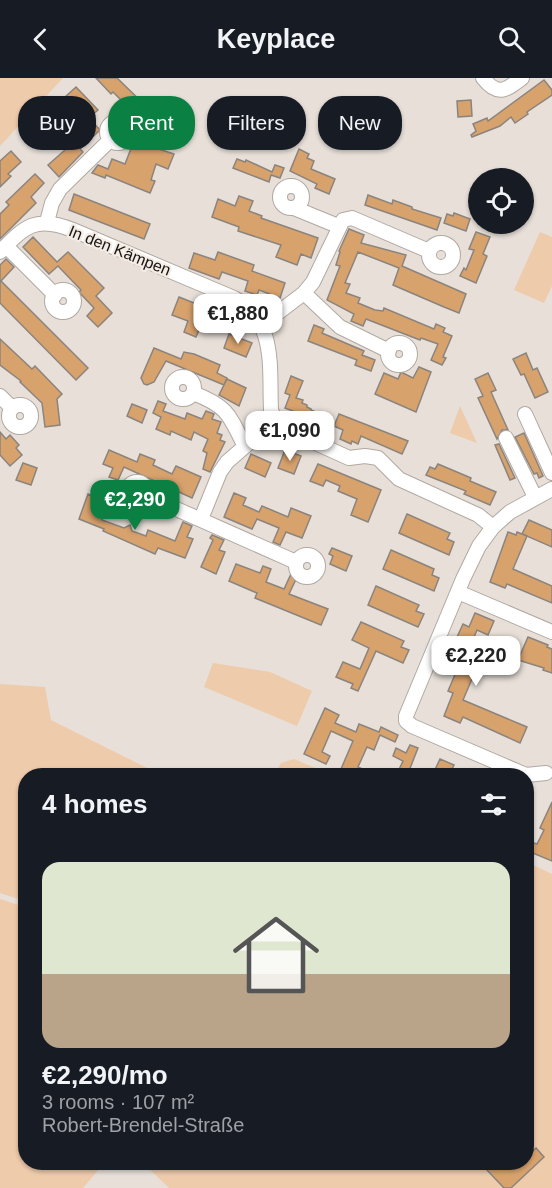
<!DOCTYPE html>
<meta charset="utf-8">
<style>
:root{--surface:#171b24;--page:#242831;--text:#f1f3f6;--muted:#9ea1a6;--line:#363941;--accent:#0b8043}
body{margin:0;font-family:Helvetica,sans-serif;background:var(--page);color:var(--text);height:100vh;display:flex;flex-direction:column;font-size:22px;white-space:nowrap}
*{box-sizing:border-box;margin:0}
p{font-size:20px;color:var(--muted)}
.icon{flex:none;width:33px;height:33px;fill:none;stroke:currentColor;stroke-width:2;stroke-linecap:round;stroke-linejoin:round}
.map{position:relative;flex:1;overflow:hidden}
.panel{position:absolute;left:18px;top:690px;width:516px;height:402px;display:flex;flex-direction:column;background:var(--surface);border-radius:24px;box-shadow:0 2px 4px #0004}
.panel>*{flex:none}
.hud{position:absolute;left:18px;top:18px;width:516px;height:54px;display:flex;gap:12px}
.controls{position:absolute;left:468px;top:90px;display:grid;gap:12px}
.controls a{display:grid;place-items:center;width:66px;height:66px;border-radius:50%;background:var(--surface);box-shadow:0 2px 4px #0004;font-size:30px}
.price{position:absolute;translate:-50% -51px;padding:0 14px;border-radius:12px;background:#fff;color:#222;font-size:20px;line-height:39px;filter:drop-shadow(0 2px 3px #0008)}
.price::after{content:'';position:absolute;left:50%;top:36px;width:18px;height:14px;margin-left:-9px;background:inherit;clip-path:polygon(0 0,100% 0,50% 100%)}
.price.selected{background:var(--accent);color:#fff}
ul{padding:0;list-style:none}
li{display:grid;align-content:center;gap:12px;height:318px;padding:0 24px}
li+li{border-top:2px solid var(--line)}
li span{display:grid;place-items:center;height:186px;border-radius:18px;color:#555}
li>.icon{margin-inline-start:auto}
span .icon{width:108px;height:108px;fill:#fffc;stroke-width:1}
li b{font-size:26px}
h2{display:flex;justify-content:space-between;align-items:center;height:72px;padding:0 24px;font-size:26px}
.tag{padding:0 21px;border-radius:24px;background:var(--surface);box-shadow:0 2px 4px #0004;font-size:21px;line-height:54px}
.tag.selected{background:var(--accent);color:#fff}
header{display:flex;justify-content:space-between;align-items:center;height:78px;padding:0 24px;background:var(--surface);font-size:27px;font-weight:800}
.map>svg:first-child{display:block}
</style>
<header><svg class="icon" aria-label="back" viewBox="0 0 24 24"><path d="M15 5l-7 7 7 7"/></svg>Keyplace<svg class="icon" aria-label="search" viewBox="0 0 24 24"><circle cx="10" cy="10" r="6"/><path d="M15 15l6 6"/></svg></header>
<div class="map">
<svg width="552" height="1110" viewBox="0 0 552 1110">
<rect width="100%" height="100%" fill="#e7dfd8"/>
<g fill="#eecbab">
<polygon points="0,0 63,0 0,68"/>
<polygon points="540,154 552,159 552,208 544,225 514,212"/>
<polygon points="460,328 477,365 450,355"/>
<polygon points="213,585 270,594 312,613 297,648 204,609"/>
<polygon points="0,606 45,609 51,642 161,697 26,698 25,823 0,815"/>
<polygon points="294,681 332,697 274,697 281,685"/>
<polygon points="527,784 552,796 552,1110 169,1110 143,1085 526,1084"/>
<polygon points="0,821 25,829 26,1084 104,1085 83,1110 0,1110"/>
</g>
<g fill="#d8a26d" stroke="#8b847d" stroke-width="1.5">
<polygon points="96,0 117,0 150,32 152,28 175,41 179,34 192,41 182,58 185,59 181,66 160,55 163,49 175,54 162,48 159,55 148,49 113,14 111,16"/>
<polygon points="544,2 552,12 552,17 527,34 528,36 515,45 511,39 500,48 472,59 471,57 476,53 473,46 487,40 488,43"/>
<polygon points="76,9 98,32 90,39 78,26 64,40 54,29"/>
<polygon points="471,22 472,38 458,39 457,23"/>
<polygon points="89,40 100,52 80,71 83,74 59,99 48,87 82,57 76,51"/>
<polygon points="270,44 290,53 283,69 263,60"/>
<polygon points="38,48 52,61 42,71 29,57"/>
<polygon points="134,63 174,76 168,91 156,86 151,102 155,103 150,115 106,97 105,100 92,95 98,87 108,91 112,81 125,86"/>
<polygon points="299,71 309,76 307,80 314,83 311,91 335,101 329,116 315,110 317,106 290,93"/>
<polygon points="11,73 21,84 8,96 11,98 0,109 0,83"/>
<polygon points="237,81 245,84 246,82 272,94 275,87 284,90 280,100 271,97 269,104 233,90"/>
<polygon points="35,96 44,105 31,119 36,125 0,161 0,136 9,127 6,124"/>
<polygon points="74,116 150,146 144,161 69,132"/>
<polygon points="368,117 392,126 393,122 412,129 412,131 441,140 437,152 365,127"/>
<polygon points="239,118 253,123 249,133 262,138 261,140 318,160 311,180 301,176 297,187 276,179 281,167 238,153 239,149 212,139 218,121 235,128"/>
<polygon points="454,135 470,141 466,153 444,145 447,136 453,138"/>
<polygon points="349,151 364,157 361,165 406,177 402,188 466,216 459,235 444,229 393,207 399,190 358,174 345,205 350,206 346,215 360,220 358,225 375,232 383,233 384,230 434,251 436,246 445,250 443,254 452,258 443,279 446,280 442,287 431,282 438,266 421,260 420,262 366,241 363,248 351,243 354,236 327,222 340,188 336,187 340,174 339,173"/>
<polygon points="476,154 490,159 483,176 487,178 476,205 460,198 464,190 466,192 474,172 469,171"/>
<polygon points="33,159 57,184 68,174 104,210 96,218 112,235 98,249 87,238 94,230 79,214 81,212 58,188 49,196 23,169"/>
<polygon points="218,174 254,187 252,193 285,205 280,220 259,212 257,217 245,213 248,203 222,194 219,201 189,190 194,175 215,182"/>
<polygon points="6,181 14,189 1,203 88,290 76,302 0,225 0,187"/>
<polygon points="179,219 204,229 206,224 223,230 222,234 239,241 235,250 218,244 215,252 201,247 196,259 184,254 188,243 172,237"/>
<polygon points="314,247 324,251 322,255 364,273 362,277 375,282 371,293 355,287 357,282 308,263"/>
<polygon points="229,256 252,265 246,279 224,270"/>
<polygon points="0,261 32,291 35,288 62,316 57,321 60,347 45,349 42,325 20,304 21,303 0,287"/>
<polygon points="154,270 181,281 184,274 194,276 220,287 217,295 227,300 224,307 166,283 154,304 147,307 144,306 141,300"/>
<polygon points="526,275 533,292 537,290 548,314 535,320 524,296 521,297 513,281"/>
<polygon points="419,289 431,294 416,334 375,316 384,295 398,301 401,294 413,300"/>
<polygon points="488,295 496,312 491,314 508,352 502,352 497,361 478,320 483,318 475,301"/>
<polygon points="291,298 303,303 296,320 303,322 302,325 307,327 307,329 311,331 311,332 327,339 323,349 307,342 303,337 285,330 290,317 285,315"/>
<polygon points="227,301 246,310 239,328 219,317"/>
<polygon points="158,323 166,326 163,333 185,341 187,335 202,341 206,333 214,336 212,341 221,344 217,355 222,357 220,362 225,364 210,394 203,391 207,375 203,373 208,361 194,354 191,362 171,353 170,357 156,351 161,339 153,335"/>
<polygon points="132,326 147,332 142,345 127,338"/>
<polygon points="339,336 408,363 402,376 361,358 358,366 352,363 351,366 340,361 343,352 334,348"/>
<polygon points="0,354 6,361 10,357 19,367 16,370 22,377 10,388 0,377"/>
<polygon points="524,355 543,398 539,400 537,395 534,396 515,359"/>
<polygon points="499,366 515,400 510,402 495,367"/>
<polygon points="109,372 137,384 140,376 155,382 153,387 172,396 176,388 201,399 192,420 124,389 118,402 109,399 113,390 103,386"/>
<polygon points="285,372 301,378 294,396 278,390"/>
<polygon points="251,376 271,385 265,399 245,390"/>
<polygon points="23,385 37,390 31,407 16,402"/>
<polygon points="318,386 381,412 368,444 351,437 357,421 338,413 340,408 326,402 323,408 310,403"/>
<polygon points="438,386 471,400 470,403 496,414 490,427 464,416 466,413 426,397 430,389 435,391"/>
<polygon points="234,415 246,420 243,427 259,434 262,428 288,439 291,430 311,438 302,460 286,454 280,467 273,464 279,450 257,441 252,451 224,439"/>
<polygon points="88,416 109,424 102,442 124,450 130,447 132,453 146,458 148,452 175,463 183,444 192,448 187,459 193,461 185,480 158,470 155,476 103,453 104,451 79,441"/>
<polygon points="407,436 450,455 447,461 454,464 449,477 399,455"/>
<polygon points="529,442 552,452 552,469 522,456"/>
<polygon points="508,454 516,457 517,454 527,458 513,491 552,508 552,525 507,506 505,510 490,504"/>
<polygon points="212,457 224,462 219,472 225,474 216,496 201,489 213,462 210,460"/>
<polygon points="332,470 352,478 346,493 330,486 333,478 329,476"/>
<polygon points="391,472 434,491 432,497 439,500 434,513 383,491"/>
<polygon points="236,486 260,495 263,488 271,491 266,504 284,511 291,496 297,499 289,516 328,531 321,547 255,520 257,515 229,503"/>
<polygon points="376,508 419,527 416,533 424,536 418,549 368,527"/>
<polygon points="475,535 494,543 488,557 477,552 467,576 473,578 470,584 478,587 463,622 527,649 520,665 463,639 460,645 444,638 453,615 448,613 462,580 457,578 459,572 452,570 463,546 469,549"/>
<polygon points="361,544 404,563 401,569 409,572 403,585 376,573 358,613 351,610 353,606 336,599 343,584 360,591 369,570 352,562"/>
<polygon points="528,559 548,567 547,569 552,571 552,595 543,592 544,590 518,582"/>
<polygon points="325,630 339,637 335,645 356,654 359,646 379,654 381,649 398,657 395,664 380,657 374,672 367,669 358,689 377,698 355,698 341,691 353,663 331,653 322,674 330,678 326,686 304,676"/>
<polygon points="410,667 418,670 407,698 396,698 403,683 393,678 396,670 406,675"/>
<polygon points="440,681 454,687 449,698 432,698"/>
<polygon points="552,724 552,783 528,773 531,764 537,766 544,752 540,750"/>
<polygon points="536,1070 544,1079 511,1110 504,1110 487,1092 495,1084 526,1084 526,1079"/>
</g>
<g fill="none" stroke-linecap="round" stroke-linejoin="round">
<defs>
<g id="minor">
<path d="M483 0C498 19 506 12 522 0"/>
<circle cx="118" cy="54" r="11"/>
<circle cx="291" cy="119" r="11"/>
<polyline points="294,130 338,148"/>
<polyline points="47,144 52,125 60,111 110,62"/>
<circle cx="441" cy="177" r="12"/>
<polyline points="6,168 55,217"/>
<path d="M0 174C25 148 36 137 73 152L234 220C277 244 269 289 271 332L275 342 285 351 349 380 365 378 378 380 399 401 478 437 493 449"/>
<circle cx="63" cy="223" r="11"/>
<polyline points="304,215 340,249 389,273"/>
<polyline points="262,247 304,215 313,204 343,142 352,140 429,173"/>
<circle cx="399" cy="276" r="11"/>
<circle cx="183" cy="310" r="11"/>
<path d="M193 315C227 328 229 336 244 367"/>
<polyline points="0,318 12,330"/>
<circle cx="20" cy="338" r="11"/>
<polyline points="525,336 552,395"/>
<polyline points="506,360 535,419"/>
<circle cx="137" cy="414" r="10"/>
<polyline points="147,418 296,484"/>
<polyline points="201,441 220,394 227,384 275,342"/>
<circle cx="307" cy="488" r="11"/>
<polyline points="458,514 552,554"/>
<polyline points="546,695 526,697 412,648 406,643 406,638 463,501 479,468 493,449 510,434 552,411"/>
</g>
</defs>
<use href="#minor" stroke="#b0a9a2" stroke-width="16"/>
<use href="#minor" stroke="#fff" stroke-width="14"/>
</g>
<g text-anchor="middle" stroke-width="4.5" stroke-linejoin="round" paint-order="stroke">
<g font-size="16" fill="#171512" stroke="#f4ece5">
<text transform="translate(120 172) rotate(22)" y="6">In den Kämpen</text>
</g>
</g>
</svg>
<div class="controls">
<a><svg class="icon" aria-label="locate" viewBox="0 0 24 24"><circle cx="12" cy="12" r="6"/><path d="M12 2v4M12 18v4M2 12h4M18 12h4"/></svg></a>
</div>
<b class="price" style="left:238px;top:267px">€1,880</b>
<b class="price" style="left:290px;top:384px">€1,090</b>
<b class="price selected" style="left:135px;top:453px">€2,290</b>
<b class="price" style="left:476px;top:609px">€2,220</b>
<div class="hud">
<a class="tag">Buy</a>
<a class="tag selected">Rent</a>
<a class="tag">Filters</a>
<a class="tag">New</a>
</div>
<section class="panel">
<h2>4 homes<svg class="icon" aria-label="filters" viewBox="0 0 24 24"><path d="M4 7h16M4 17h16"/><circle cx="9" cy="7" r="2"/><circle cx="15" cy="17" r="2"/></svg></h2>
<ul>
<li><span style="background:linear-gradient(#dfe7d0 60%,#b9a48a 0)"><svg class="icon" aria-label="home" viewBox="0 0 24 24"><path d="M3 11l9-7 9 7M6 9v11h12V9"/></svg></span><div><b>€2,290/mo</b><p>3 rooms · 107 m²</p><p>Robert-Brendel-Straße</p></div></li>
</ul>
</section>
</div>
